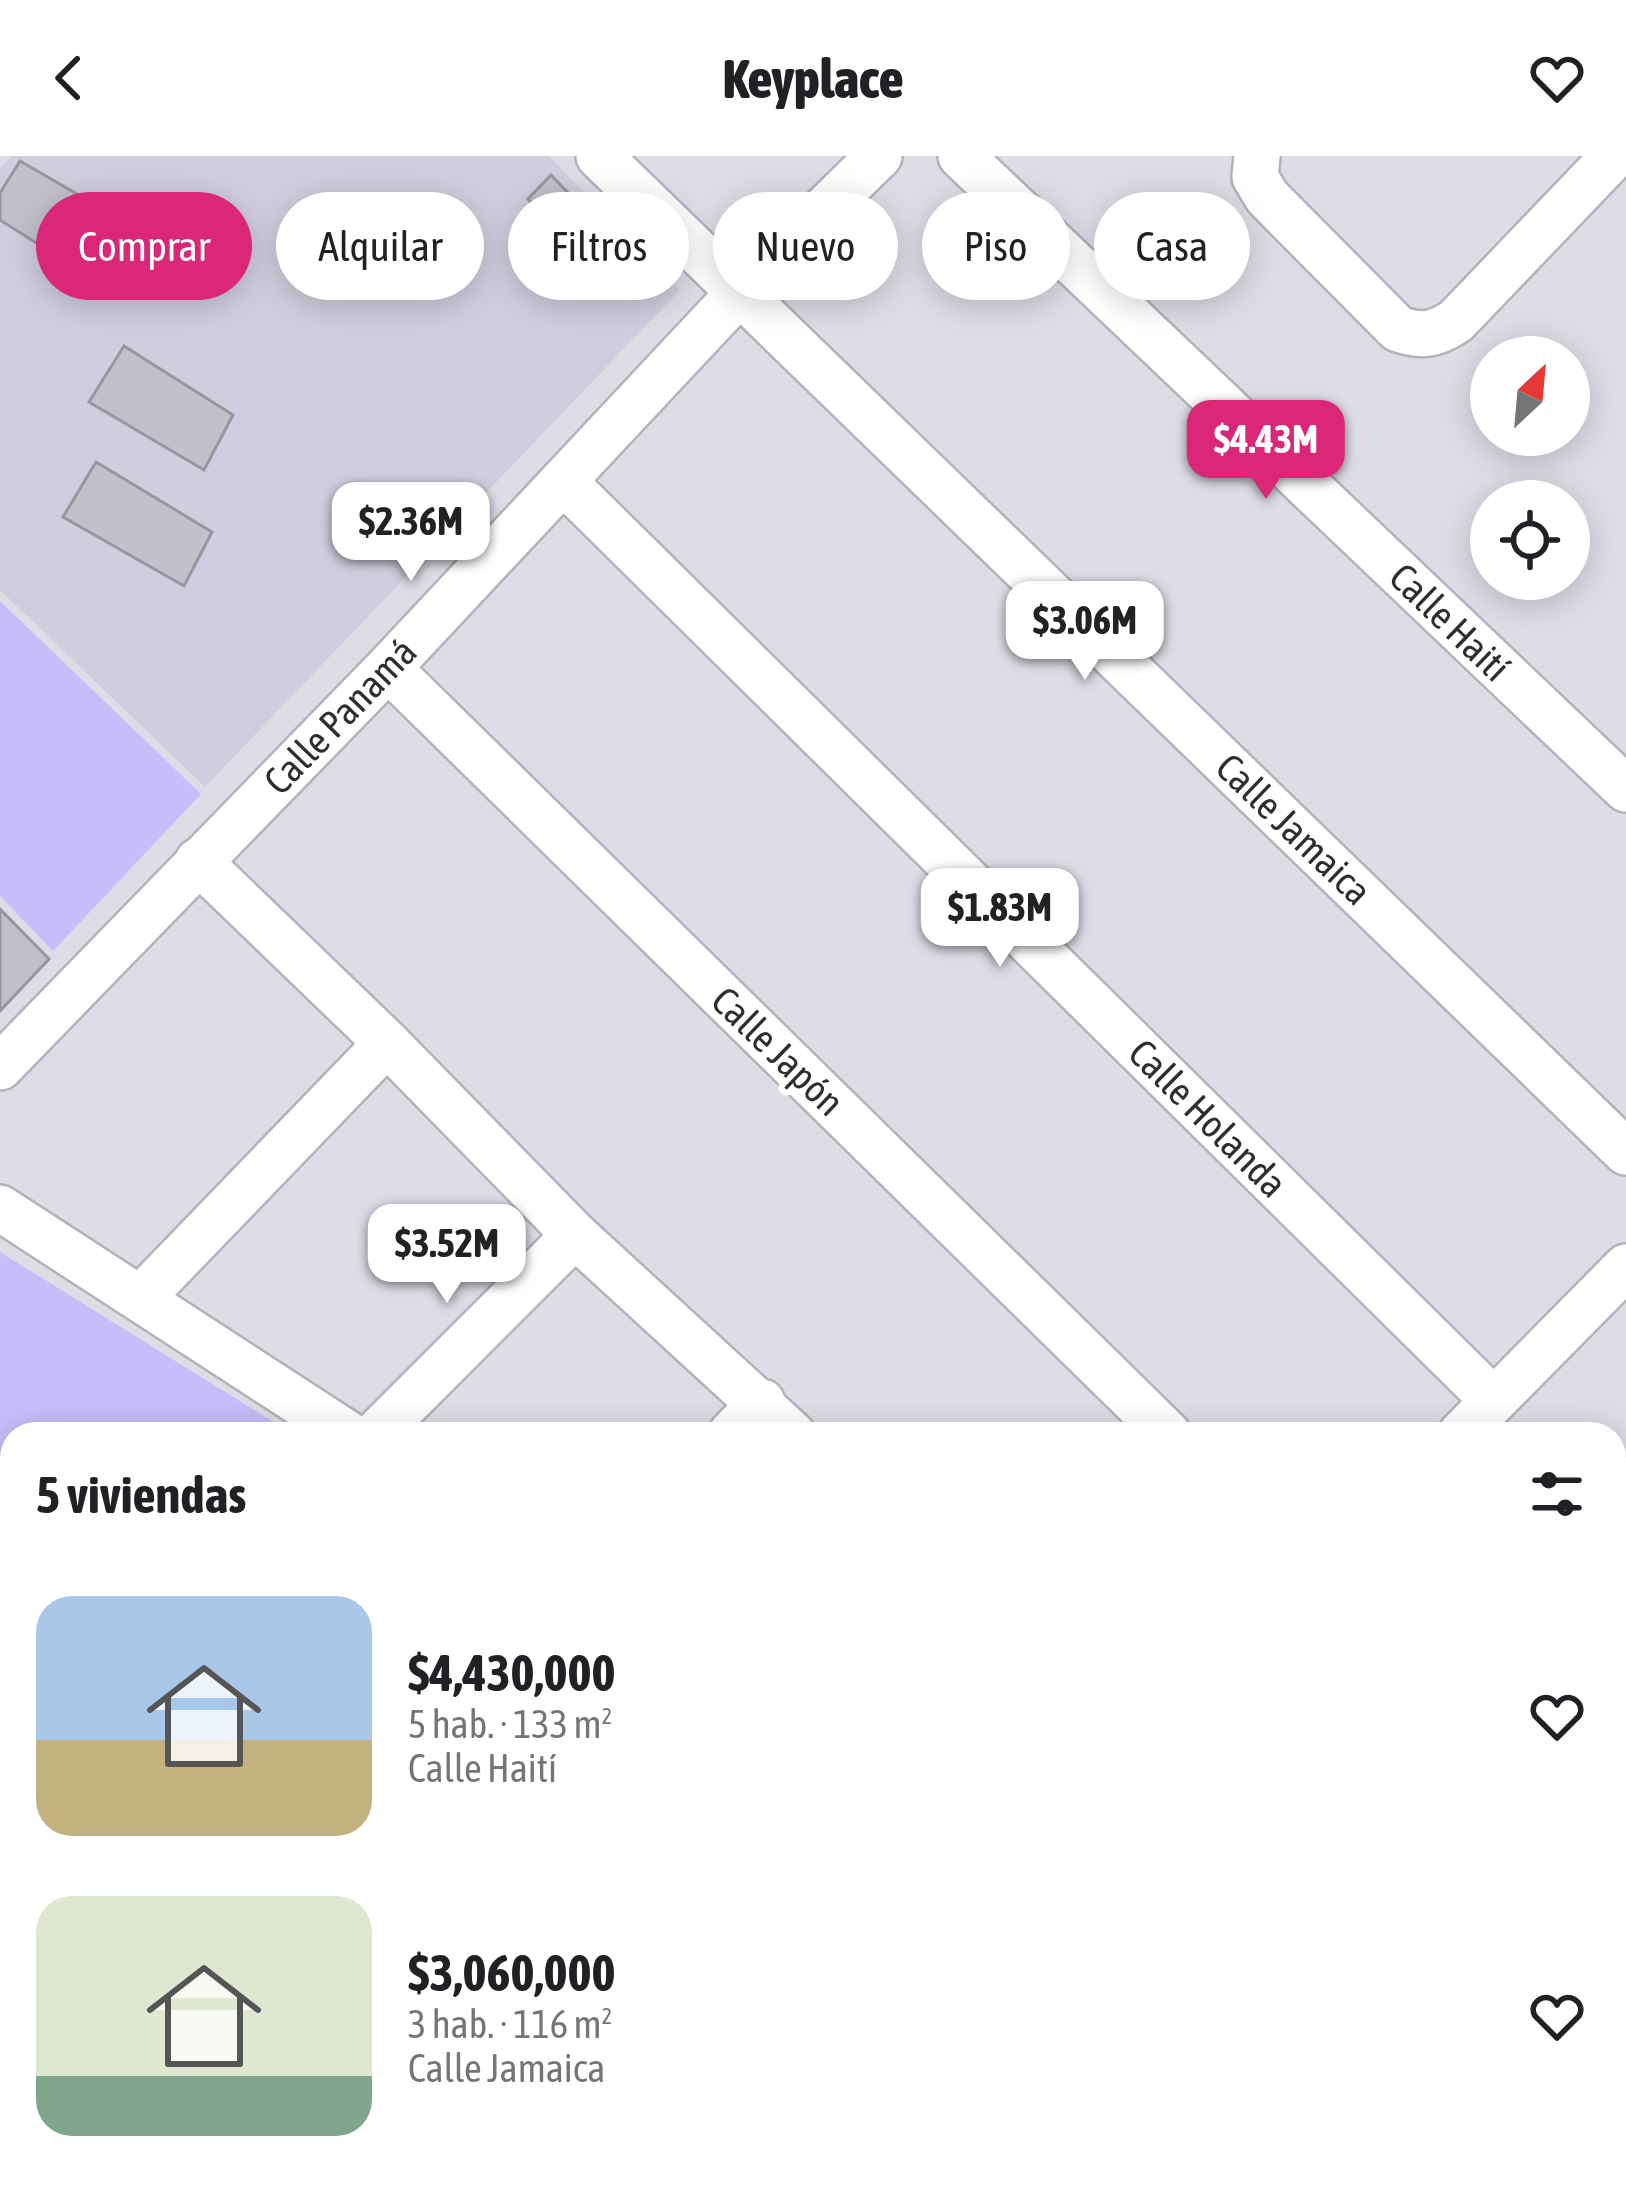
<!DOCTYPE html>
<html lang="es">
<meta charset="utf-8">
<style>
:root{--surface:#fff;--page:#f6f6f6;--text:#202124;--muted:#757577;--accent:#db2777}
body{margin:0;font-family:"Asap Condensed",sans-serif;background:var(--page);color:var(--text);height:100vh;display:flex;flex-direction:column;font-size:45px;white-space:nowrap}
*{box-sizing:border-box;margin:0}
p{font-size:39px;color:var(--muted)}
.icon{flex:none;width:66px;height:66px;fill:none;stroke:currentColor;stroke-width:2;stroke-linecap:round;stroke-linejoin:round}
.map{position:relative;flex:1;overflow:hidden}
.sheet{position:absolute;left:0px;top:1266px;width:1626px;height:771px;display:flex;flex-direction:column;background:var(--surface);border-radius:36px 36px 0 0;box-shadow:0 6px 30px #0003}
.sheet>*{flex:none}
.guide{position:absolute;left:36px;top:36px;width:1554px;height:108px;display:flex;gap:24px}
.needle{width:78px;rotate:26deg}
.controls{position:absolute;left:1470px;top:180px;display:grid;gap:24px}
.controls a{display:grid;place-items:center;width:120px;height:120px;border-radius:50%;background:var(--surface);box-shadow:0 6px 30px #0003;font-size:60px}
.price{position:absolute;translate:-50% -102px;padding:0 27px;border-radius:24px;background:#fff;color:#222;font-size:39px;line-height:78px;filter:drop-shadow(0 3px 6px #0008)}
.price::after{content:'';position:absolute;left:50%;top:72px;width:36px;height:27px;margin-left:-18px;background:inherit;clip-path:polygon(0 0,100% 0,50% 100%)}
.price.on{background:var(--accent);color:#fff}
ul{padding:0;list-style:none}
li{display:flex;align-items:center;gap:36px;height:300px;padding:0 36px}
li span{display:grid;place-items:center;flex:none;width:336px;height:240px;border-radius:36px;color:#555}
li>.icon{margin-inline-start:auto}
span .icon{width:144px;height:144px;fill:#fffc;stroke-width:1}
li b{font-size:51px}
h2{display:flex;justify-content:space-between;align-items:center;height:144px;padding:0 36px;font-size:51px}
.tag{padding:0 42px;border-radius:54px;background:var(--surface);box-shadow:0 6px 30px #0003;font-size:42px;line-height:108px}
.tag.on{background:var(--accent);color:#fff}
header{display:flex;justify-content:space-between;align-items:center;height:156px;padding:0 36px;background:var(--surface);font-size:54px;font-weight:800}
.map>svg:first-child{display:block}
</style>
<header><svg class="icon" aria-label="back" viewBox="0 0 24 24"><path d="M15 5l-7 7 7 7"/></svg>Keyplace<svg class="icon" aria-label="heart" viewBox="0 0 24 24"><path d="M12 20l-8-8c-3-5 5-10 8-4 3-6 11-1 8 4z"/></svg></header>
<div class="map">
<svg width="1626" height="2036" viewBox="0 0 1626 2036">
<rect width="100%" height="100%" fill="#dedde6"/>
<polygon fill="#d0cede" points="12,0 549,0 680,134 205,631 0,434 0,12"/>
<g fill="#c8bdfb">
<polygon points="0,445 201,638 53,795 0,740"/>
<polygon points="0,1096 293,1278 12,1278 12,1618 0,1634"/>
<polygon points="1626,1601 1626,1676 1614,1690 1614,1615"/>
</g>
<g fill="#c2c1ca" stroke="#98969f" stroke-width="3">
<polygon points="20,5 148,79 117,138 0,64 0,37"/>
<polygon points="551,19 599,69 574,93 528,43"/>
<polygon points="124,190 233,259 204,314 89,246"/>
<polygon points="96,306 212,376 184,430 63,361"/>
<polygon points="0,753 49,803 0,855"/>
</g>
<g fill="none" stroke-linecap="round" stroke-linejoin="round">
<defs>
<g id="minor">
<polyline points="599,0 1626,996"/>
<polyline points="961,0 1626,633"/>
<path d="M1257 0 1255 21 1267 41 1398 173C1422 181 1435 179 1456 165L1614 0"/>
<polyline points="563,325 1493,1244"/>
<polyline points="388,512 1168,1278"/>
<polyline points="198,705 387,887 575,1079 792,1278"/>
<polyline points="0,911 388,512 741,135 879,0"/>
<polyline points="0,1052 348,1278"/>
<polyline points="141,1142 387,887"/>
<polyline points="376,1278 575,1079"/>
<polyline points="731,1278 762,1246"/>
<polyline points="1461,1278 1626,1111"/>
<polyline points="0,1726 12,1710"/>
<polyline points="0,1963 12,1972"/>
<polyline points="82,2025 96,2036"/>
<polyline points="553,2025 568,2036"/>
<polyline points="999,2025 1013,2036"/>
<polyline points="1536,2025 1546,2036"/>
</g>
<g id="tertiary">
<polyline points="1614,1553 1626,1540"/>
<polyline points="1614,1731 1626,1718"/>
<polyline points="1143,2036 1156,2025"/>
<polyline points="1306,2036 1319,2025"/>
</g>
</defs>
<use href="#minor" stroke="#b3b2ba" stroke-width="50"/>
<use href="#tertiary" stroke="#b3b2ba" stroke-width="58"/>
<polyline stroke="#96959c" stroke-width="8" stroke-dasharray="3 9" stroke-linecap="butt" points="0,1649 12,1633"/>
<use href="#minor" stroke="#fff" stroke-width="45"/>
<use href="#tertiary" stroke="#fff" stroke-width="54"/>
</g>
<g text-anchor="middle" stroke-width="12" stroke-linejoin="round" paint-order="stroke">
<g font-size="39" fill="#2e2d31" stroke="#fff">
<text transform="translate(1450 466) rotate(44)" y="14">Calle Haití</text>
<text transform="translate(340 560) rotate(-46)" y="14">Calle Panamá</text>
<text transform="translate(1294 673) rotate(44)" y="14">Calle Jamaica</text>
<text transform="translate(778 895) rotate(44)" y="14">Calle Japón</text>
<text transform="translate(1208 962) rotate(45)" y="14">Calle Holanda</text>
</g>
</g>
</svg>
<div class="controls">
<a><svg class="needle" viewBox="-14 -14 28 28"><path d="M0-13l5 13h-10z" fill="#e53935"/><path d="M0 13l5-13h-10z" fill="#757577"/></svg></a>
<a><svg class="icon" aria-label="locate" viewBox="0 0 24 24"><circle cx="12" cy="12" r="6"/><path d="M12 2v4M12 18v4M2 12h4M18 12h4"/></svg></a>
</div>
<b class="price on" style="left:1266px;top:346px">$4.43M</b>
<b class="price" style="left:411px;top:428px">$2.36M</b>
<b class="price" style="left:1085px;top:527px">$3.06M</b>
<b class="price" style="left:1000px;top:814px">$1.83M</b>
<b class="price" style="left:447px;top:1150px">$3.52M</b>
<div class="guide">
<a class="tag on">Comprar</a>
<a class="tag">Alquilar</a>
<a class="tag">Filtros</a>
<a class="tag">Nuevo</a>
<a class="tag">Piso</a>
<a class="tag">Casa</a>
</div>
<section class="sheet">
<h2>5 viviendas<svg class="icon" aria-label="filters" viewBox="0 0 24 24"><path d="M4 7h16M4 17h16"/><circle cx="9" cy="7" r="2"/><circle cx="15" cy="17" r="2"/></svg></h2>
<ul>
<li><span style="background:linear-gradient(#a9c7e8 60%,#c2b280 0)"><svg class="icon" aria-label="home" viewBox="0 0 24 24"><path d="M3 11l9-7 9 7M6 9v11h12V9"/></svg></span><div><b>$4,430,000</b><p>5 hab. · 133 m²</p><p>Calle Haití</p></div><svg class="icon" aria-label="heart" viewBox="0 0 24 24"><path d="M12 20l-8-8c-3-5 5-10 8-4 3-6 11-1 8 4z"/></svg></li>
<li><span style="background:linear-gradient(#dfe7d0 75%,#7fa58c 0)"><svg class="icon" aria-label="home" viewBox="0 0 24 24"><path d="M3 11l9-7 9 7M6 9v11h12V9"/></svg></span><div><b>$3,060,000</b><p>3 hab. · 116 m²</p><p>Calle Jamaica</p></div><svg class="icon" aria-label="heart" viewBox="0 0 24 24"><path d="M12 20l-8-8c-3-5 5-10 8-4 3-6 11-1 8 4z"/></svg></li>
</ul>
</section>
</div>
